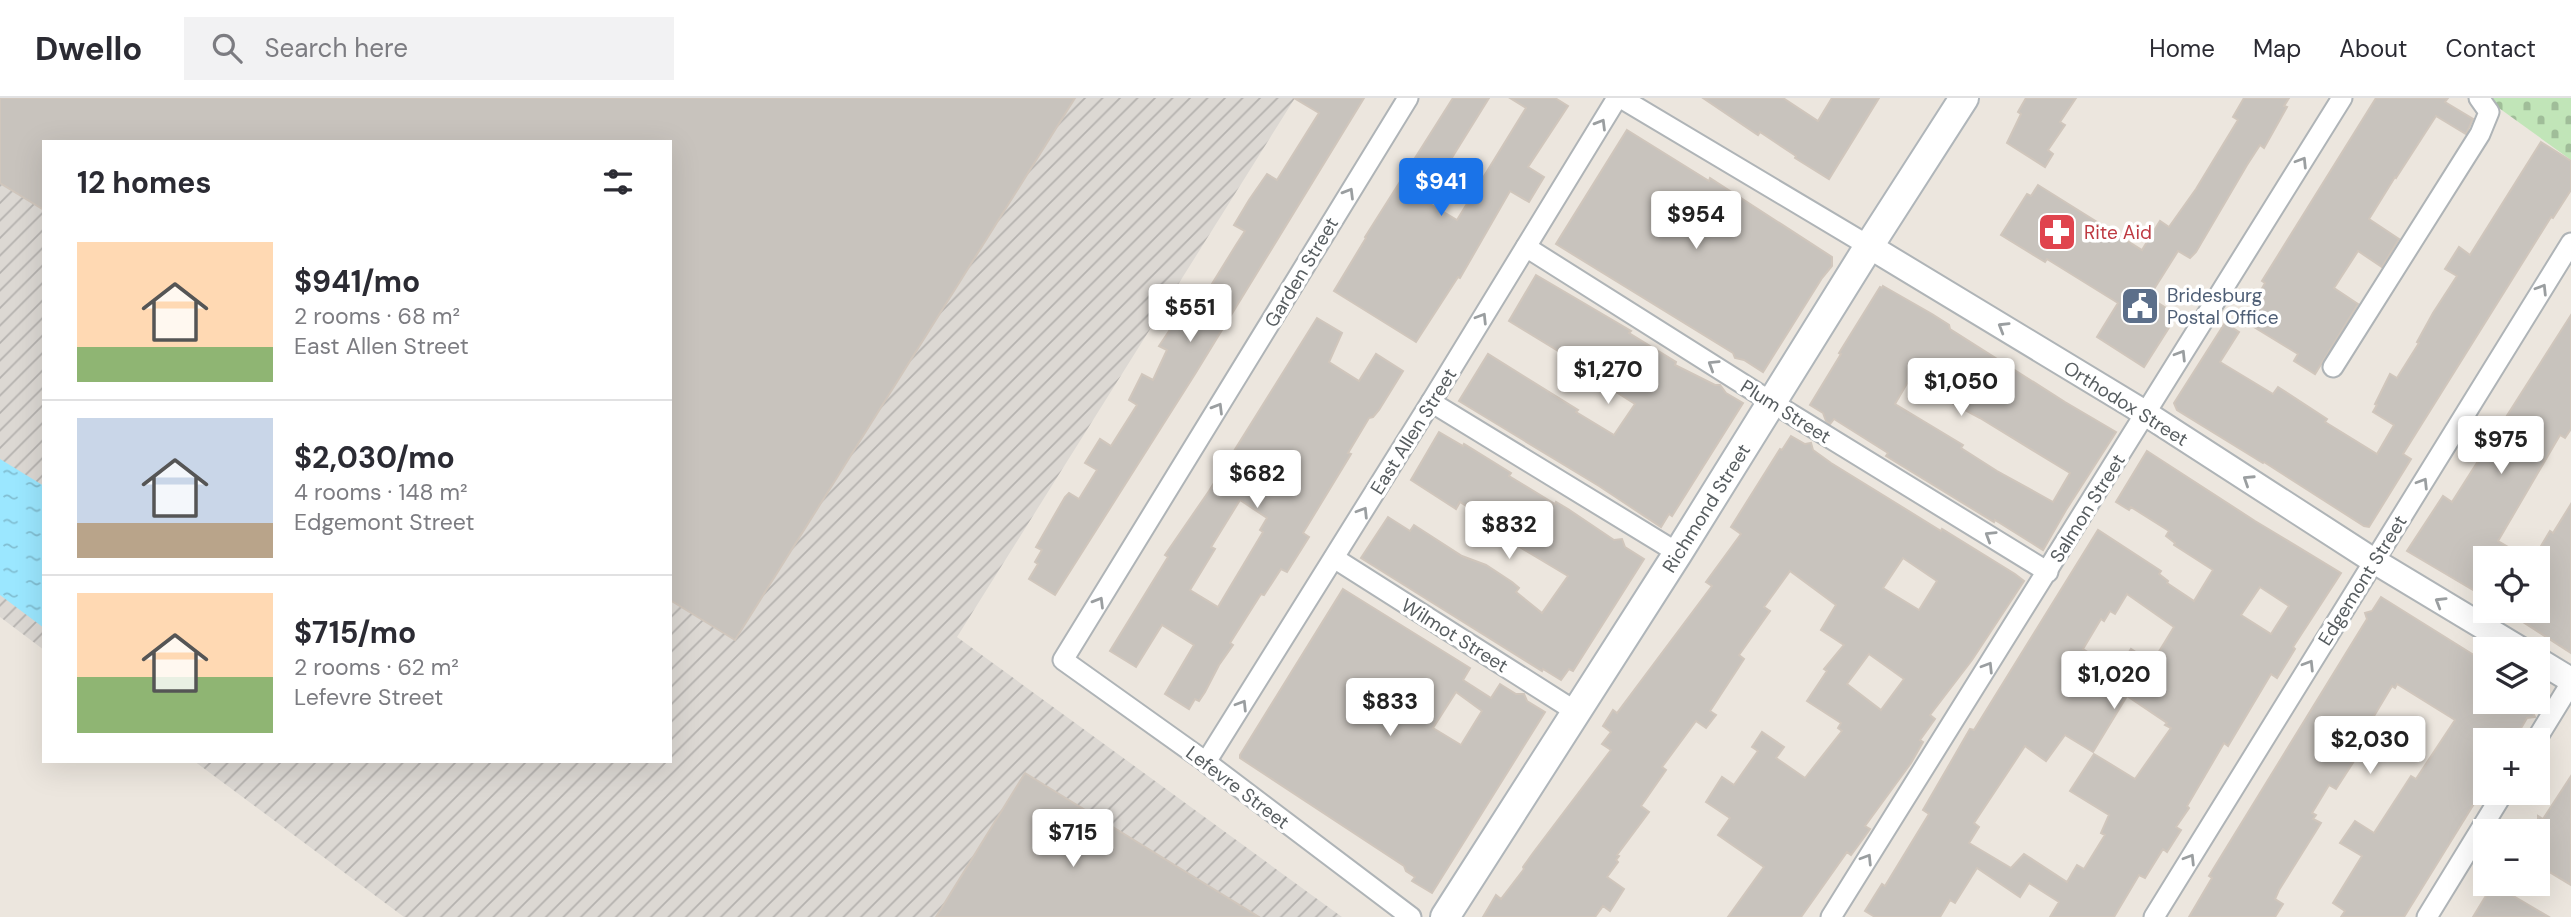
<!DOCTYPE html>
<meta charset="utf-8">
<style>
:root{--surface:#fff;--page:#f2f2f3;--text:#2b2b33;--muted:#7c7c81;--line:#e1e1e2;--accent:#1a73e8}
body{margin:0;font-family:"DM Sans",sans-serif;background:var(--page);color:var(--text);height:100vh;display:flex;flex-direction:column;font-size:26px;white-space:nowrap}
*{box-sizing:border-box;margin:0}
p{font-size:23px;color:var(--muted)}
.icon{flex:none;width:38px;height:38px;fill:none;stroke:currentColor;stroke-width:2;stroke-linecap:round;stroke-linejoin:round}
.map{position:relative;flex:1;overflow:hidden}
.details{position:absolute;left:42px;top:42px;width:630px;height:623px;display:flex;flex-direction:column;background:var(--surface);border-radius:0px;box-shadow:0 7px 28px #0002}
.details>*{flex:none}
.fabs{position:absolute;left:2473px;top:448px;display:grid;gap:14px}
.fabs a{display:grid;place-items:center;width:77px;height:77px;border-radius:0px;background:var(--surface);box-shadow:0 7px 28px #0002;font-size:35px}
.price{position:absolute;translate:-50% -60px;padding:0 16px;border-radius:7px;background:#fff;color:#222;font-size:23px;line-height:46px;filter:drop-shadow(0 2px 4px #0008)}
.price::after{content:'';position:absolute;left:50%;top:42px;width:21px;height:16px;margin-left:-10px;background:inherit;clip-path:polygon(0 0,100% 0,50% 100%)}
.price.selected{background:var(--accent);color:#fff}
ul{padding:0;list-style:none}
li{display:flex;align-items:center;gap:21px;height:175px;padding:0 35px}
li+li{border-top:2px solid var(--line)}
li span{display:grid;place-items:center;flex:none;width:196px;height:140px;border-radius:0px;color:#555}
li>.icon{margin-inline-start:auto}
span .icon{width:84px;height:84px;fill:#fffc;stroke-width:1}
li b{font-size:30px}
h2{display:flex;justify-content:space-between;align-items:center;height:84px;padding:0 35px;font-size:30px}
header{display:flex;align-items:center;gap:42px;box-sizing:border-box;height:98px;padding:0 35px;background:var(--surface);border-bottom:2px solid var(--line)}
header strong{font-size:33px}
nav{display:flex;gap:38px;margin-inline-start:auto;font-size:24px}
.search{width:490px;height:63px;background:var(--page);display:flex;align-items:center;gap:18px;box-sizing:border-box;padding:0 24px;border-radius:0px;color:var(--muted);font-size:26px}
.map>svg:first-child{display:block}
</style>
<header>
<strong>Dwello</strong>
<div class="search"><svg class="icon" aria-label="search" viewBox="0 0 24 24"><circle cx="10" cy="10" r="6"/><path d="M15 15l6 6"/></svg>Search here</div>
<nav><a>Home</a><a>Map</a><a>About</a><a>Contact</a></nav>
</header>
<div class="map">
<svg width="2571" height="819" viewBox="0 0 2571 819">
<defs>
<pattern id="industrial-furrows" width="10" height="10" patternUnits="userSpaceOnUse" patternTransform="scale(1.75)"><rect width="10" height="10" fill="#dcd8d3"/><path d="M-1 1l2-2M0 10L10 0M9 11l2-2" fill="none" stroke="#b5b2af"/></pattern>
<pattern id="cemetery-stones" width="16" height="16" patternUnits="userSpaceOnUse" patternTransform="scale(1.75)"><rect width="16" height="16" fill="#c1e5b8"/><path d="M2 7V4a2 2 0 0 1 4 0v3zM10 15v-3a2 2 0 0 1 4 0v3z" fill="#a0bd99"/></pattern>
<pattern id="water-ripples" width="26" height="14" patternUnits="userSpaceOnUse" patternTransform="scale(1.75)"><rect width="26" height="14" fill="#9be7ff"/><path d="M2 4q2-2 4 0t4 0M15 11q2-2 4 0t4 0" fill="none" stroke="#81bed2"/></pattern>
</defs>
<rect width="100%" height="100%" fill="#ece6de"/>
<polygon fill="url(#industrial-furrows)" points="0,0 1295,0 957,539 1342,819 404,819 194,663 670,663 670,44 44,44 44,552 0,519"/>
<polygon fill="url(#cemetery-stones)" points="2485,0 2571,0 2571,62"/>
<polygon fill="url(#water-ripples)" points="0,361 44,388 44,530 0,497"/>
<g fill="#c8c3bd" stroke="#d0c6bc" stroke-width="2" fill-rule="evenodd">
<polygon points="0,0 1075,0 735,542 670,502 670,44 44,44 44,112 0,85"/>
<polygon points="1294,0 1364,0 1195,276 1055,497 1029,481 1038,466 1035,464 1042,452 1036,449 1065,399 1069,395 1079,401 1097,372 1085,365 1100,341 1111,348 1137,307 1129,302 1142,276 1153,282 1167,252 1159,248 1182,214 1186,210 1194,215 1236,147 1245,133 1234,127 1249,102 1267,76 1277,82 1319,15"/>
<polygon points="1453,0 1489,0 1425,103 1457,122 1526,10 1510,0 1555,0 1568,8 1528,69 1544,79 1529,104 1510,93 1460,180 1458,179 1416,244 1334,193 1366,140 1365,139"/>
<polygon points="1703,0 1783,0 1818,23 1832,0 1879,0 1829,81 1795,60 1796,58 1760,34 1758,37"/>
<polygon points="2026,0 2076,0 2060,24 2065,27 2048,52 2053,56 2045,69 2007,45 2021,16 2018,14"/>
<polygon points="2244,0 2289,0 2284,8 2287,9 2264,50 2260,47 2247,67 2196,154 2190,160 2178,153 2149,199 2177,217 2144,269 2097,239 2118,205 2047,161 2045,164 2001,137 2027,96 2031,98 2038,87 2142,152 2160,123 2169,129 2196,91 2238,22 2233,19"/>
<polygon points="2376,0 2448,0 2445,4 2473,21 2466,36 2436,18 2396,80 2395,79 2369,121 2399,141 2382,169 2358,153 2334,190 2358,206 2315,276 2294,263 2298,256 2244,223 2265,185 2262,183"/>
<polygon points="1627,32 1709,83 1710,80 1832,159 1832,168 1822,180 1763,274 1744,262 1735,260 1733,255 1556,146"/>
<polygon points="2541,44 2571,63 2571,92 2553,120 2551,119 2403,356 2411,361 2369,429 2364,428 2264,364 2263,365 2177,312 2174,305 2225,225 2239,234 2220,264 2273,296 2278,289 2327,321 2325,324 2377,356 2394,327 2373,314 2377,307 2375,306 2390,276 2397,280 2419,245 2417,244 2433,215 2457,178 2445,171 2459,149 2470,157"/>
<polygon points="1536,177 1631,233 1629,235 1676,264 1675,267 1715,287 1720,287 1726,295 1743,305 1672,418 1669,416 1661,429 1599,388 1459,303 1488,256 1578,312 1576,314 1614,337 1635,306 1602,285 1604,281 1509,223"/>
<path d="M1883 188 1932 216 1949 227 1950 231 2065 304 2116 334 2066 412 2043 452 1995 422 1994 424 1886 358 1888 355 1834 321 1830 326 1826 323 1823 315 1810 307 1841 256 1839 255 1880 189 1882 190ZM1909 282 1980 320 2070 375 2053 404 1997 373 1961 350 1963 347 1895 306Z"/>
<polygon points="2571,217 2571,331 2565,340 2560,337 2498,443 2527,460 2485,460 2485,499 2407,453 2443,398 2452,404"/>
<path d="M1317 220 1342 235 1329 264 1359 283 1376 256 1403 273 1379 312 1373 319 1369 320 1348 355 1351 356 1303 435 1309 439 1287 474 1281 471 1264 497 1261 496 1230 545 1233 547 1219 567 1205 594 1199 603 1195 601 1189 611 1165 596 1194 547 1162 527 1136 569 1110 553 1168 459 1165 457 1209 393ZM1240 402 1267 420 1260 432 1263 434 1218 509 1190 492 1215 451 1211 449Z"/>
<polygon points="1439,334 1463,348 1464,346 1511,375 1509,378 1555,406 1556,404 1568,411 1614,442 1622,441 1625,449 1644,461 1573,573 1569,571 1561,582 1543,571 1542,573 1361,460 1388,419 1410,433 1414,427 1462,458 1486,467 1512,484 1519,490 1516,494 1542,515 1568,478 1503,439 1492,431 1495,426 1460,404 1456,411 1411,382"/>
<path d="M1791 338 1805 346 1811 345 1813 352 1831 365 1941 433 1942 431 2015 476 2024 483 1972 562 1930 617 1935 621 1920 642 1923 644 1911 665 1865 728 1870 731 1851 757 1847 754 1801 819H1728L1764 769 1718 737 1730 720 1706 704 1722 679 1734 687 1758 653 1752 649 1762 634 1784 649 1776 660 1805 680 1842 633 1838 630 1841 625 1807 603 1827 573 1824 571 1844 547 1821 532 1836 507 1790 473 1764 509 1770 513 1739 557 1744 561 1710 613 1716 617 1706 630 1696 623 1662 669 1666 672 1641 708 1649 714 1617 757 1619 758 1616 762 1618 764 1607 779 1624 791 1610 813 1603 808 1595 819H1483L1496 797 1501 801 1524 771 1523 769 1533 755 1611 652 1602 646 1611 634 1603 628 1613 612 1617 615 1712 488 1706 484 1741 436 1731 429 1780 351 1782 352ZM1903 460 1937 483 1919 512 1883 490ZM1869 556 1904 581 1881 612 1847 586Z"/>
<path d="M2147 353 2255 423 2341 475 2293 549 2295 551 2277 580 2271 576 2228 648 2224 645 2187 708 2189 710 2176 729 2181 732 2167 754 2163 751 2145 780 2139 777 2114 819H2050L2059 804 2029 785 2020 799 1977 770 1955 805 1950 802 1940 819H1875L1865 813 1882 786 1885 788 1929 716 1923 712 1970 631 1974 632 2098 432 2161 473 2159 476 2168 483 2167 485 2194 503 2213 472 2174 447 2175 445 2166 438 2169 433 2131 409 2129 412 2116 404ZM2260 489 2289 508 2271 536 2241 517ZM2127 496 2174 529 2152 565 2131 551 2117 573 2083 551 2101 521 2104 523 2110 513 2115 516ZM2127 598 2167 625 2165 627 2171 630 2135 681 2094 656 2070 693 2109 717 2101 735 2105 737 2084 771 2077 767 2067 784 2024 756 2011 770 1969 745 1979 729 1974 725 2025 648 2046 663 2065 637 2093 654Z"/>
<polygon points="2571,406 2571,555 2506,513 2538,513 2538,453 2550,433 2553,435"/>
<path d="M1343 491 1470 570 1463 582 1491 600 1500 586 1516 596H1524L1527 603 1545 614 1432 795 1412 783 1415 779 1406 773 1404 768 1240 660V657ZM1456 594 1482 613 1461 647 1433 630Z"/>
<polygon points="2381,499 2485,564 2485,604 2538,604 2532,612 2535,619 2527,620 2514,642 2485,642 2485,688 2404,819 2341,819 2345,813 2333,805 2362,758 2340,745 2355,723 2374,735 2411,678 2416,681 2455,622 2397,586 2395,590 2392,588 2365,633 2371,636 2356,660 2336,691 2329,687 2312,715 2316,717 2313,721 2321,725 2279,792 2275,801 2283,806 2275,819 2189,819 2212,780 2209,778 2367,521 2365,515 2372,513"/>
<polygon points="1025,675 1259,819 936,819"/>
<polygon points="2571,678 2571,787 2538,767 2538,718 2543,721"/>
<polygon points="2493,786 2549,819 2473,819"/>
</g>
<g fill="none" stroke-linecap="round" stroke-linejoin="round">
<defs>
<g id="minor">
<polyline points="1408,0 1063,562 1206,664 1411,819"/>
<polyline points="1621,0 1869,148"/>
<polyline points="1526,149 1773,305 2048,474"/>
<polyline points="2333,269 2480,36 2489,14 2479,0"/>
<polyline points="1431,304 1678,455"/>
<polyline points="1334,460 1575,613"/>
<polyline points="2536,642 2571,585"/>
<polyline points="1206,664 1431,304 1617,0"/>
<polyline points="1831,819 2342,0"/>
<polyline points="2154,819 2571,145"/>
<polyline points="2427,819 2503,695"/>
</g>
<g id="tertiary">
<polyline points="1869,148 2145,315 2374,463 2520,551"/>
<polyline points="2538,562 2571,582"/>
</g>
<polyline id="secondary" points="1445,819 1678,455 1869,148 1964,0"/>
</defs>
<use href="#minor" stroke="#afb4b7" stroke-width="23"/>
<use href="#tertiary" stroke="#afb4b7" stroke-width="28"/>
<use href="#secondary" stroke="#b0b6ba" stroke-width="32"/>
<use href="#minor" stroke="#fff" stroke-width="19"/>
<use href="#tertiary" stroke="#fff" stroke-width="24"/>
<use href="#secondary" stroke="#fff" stroke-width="28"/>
</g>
<defs><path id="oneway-chevron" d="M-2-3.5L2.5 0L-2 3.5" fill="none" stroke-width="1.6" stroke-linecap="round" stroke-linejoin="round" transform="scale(1.75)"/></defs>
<g stroke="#9a9ea0">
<use href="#oneway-chevron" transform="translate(1601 26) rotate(-59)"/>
<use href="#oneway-chevron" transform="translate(2302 64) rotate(-58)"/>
<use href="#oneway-chevron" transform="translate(1349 95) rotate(-59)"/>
<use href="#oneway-chevron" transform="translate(2542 191) rotate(-58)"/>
<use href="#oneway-chevron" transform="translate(1482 220) rotate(-58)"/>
<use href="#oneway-chevron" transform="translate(2003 229) rotate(-149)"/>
<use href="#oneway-chevron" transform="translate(2181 257) rotate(-58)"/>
<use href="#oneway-chevron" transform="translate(1713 267) rotate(-148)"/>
<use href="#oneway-chevron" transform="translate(1218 310) rotate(-59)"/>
<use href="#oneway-chevron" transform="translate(2248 382) rotate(-147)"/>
<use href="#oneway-chevron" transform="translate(2423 385) rotate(-58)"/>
<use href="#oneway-chevron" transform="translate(1363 414) rotate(-58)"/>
<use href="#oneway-chevron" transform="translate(1990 438) rotate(-148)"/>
<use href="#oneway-chevron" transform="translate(1099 504) rotate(-59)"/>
<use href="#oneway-chevron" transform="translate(2440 504) rotate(-149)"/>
<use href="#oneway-chevron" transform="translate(2309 567) rotate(-58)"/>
<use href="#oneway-chevron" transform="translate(1988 569) rotate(-58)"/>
<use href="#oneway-chevron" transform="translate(1242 607) rotate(-58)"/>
<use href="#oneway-chevron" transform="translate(1867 761) rotate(-58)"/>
<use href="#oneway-chevron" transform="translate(2190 761) rotate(-58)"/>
</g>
<defs>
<symbol id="pharmacy-square" viewBox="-11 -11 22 22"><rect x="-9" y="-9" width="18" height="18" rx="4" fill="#e0444e" stroke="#fff"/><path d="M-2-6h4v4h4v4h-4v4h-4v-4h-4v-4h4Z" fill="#fff"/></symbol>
<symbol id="civic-square" viewBox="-11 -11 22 22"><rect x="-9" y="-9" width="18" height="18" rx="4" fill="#5c6f8a" stroke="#fff"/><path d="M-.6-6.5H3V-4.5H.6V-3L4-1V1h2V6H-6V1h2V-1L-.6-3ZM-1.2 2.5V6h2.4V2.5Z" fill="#fff"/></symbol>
</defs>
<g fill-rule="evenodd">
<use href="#pharmacy-square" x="2035" y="112" width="44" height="44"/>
<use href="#civic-square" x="2118" y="186" width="44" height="44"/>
</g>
<g text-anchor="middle" stroke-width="7" stroke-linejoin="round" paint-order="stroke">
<g font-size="19" fill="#be3a42" stroke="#fff" text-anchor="start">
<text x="2084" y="141">Rite Aid</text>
</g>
<g font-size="19" fill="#575d60" stroke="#fff">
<text transform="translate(1301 174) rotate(-59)" y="7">Garden Street</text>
<text transform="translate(2126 305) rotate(32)" y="7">Orthodox Street</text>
<text transform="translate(1786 313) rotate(32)" y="7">Plum Street</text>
<text transform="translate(1413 333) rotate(-58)" y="7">East Allen Street</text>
<text transform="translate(1706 410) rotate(-58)" y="7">Richmond Street</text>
<text transform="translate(2087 410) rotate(-58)" y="7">Salmon Street</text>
<text transform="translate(2362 482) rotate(-58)" y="7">Edgemont Street</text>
<text transform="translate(1455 537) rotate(32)" y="7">Wilmot Street</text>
<text transform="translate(1238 689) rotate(37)" y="7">Lefevre Street</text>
</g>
<g font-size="19" fill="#4e5e75" stroke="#fff" text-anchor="start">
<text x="2167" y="204">Bridesburg<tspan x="2167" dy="22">Postal Office</tspan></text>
</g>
</g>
</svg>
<div class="fabs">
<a><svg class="icon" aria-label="locate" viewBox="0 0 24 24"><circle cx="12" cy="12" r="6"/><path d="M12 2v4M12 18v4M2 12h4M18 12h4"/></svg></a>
<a><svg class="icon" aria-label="layers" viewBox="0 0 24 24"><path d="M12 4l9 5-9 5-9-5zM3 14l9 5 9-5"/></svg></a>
<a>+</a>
<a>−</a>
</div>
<b class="price selected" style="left:1441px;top:120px">$941</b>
<b class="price" style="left:1696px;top:153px">$954</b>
<b class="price" style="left:1190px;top:246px">$551</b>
<b class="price" style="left:1608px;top:308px">$1,270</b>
<b class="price" style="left:1961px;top:320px">$1,050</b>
<b class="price" style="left:2501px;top:378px">$975</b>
<b class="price" style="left:1257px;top:412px">$682</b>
<b class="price" style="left:1509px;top:463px">$832</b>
<b class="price" style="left:2114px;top:613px">$1,020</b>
<b class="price" style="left:1390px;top:640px">$833</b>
<b class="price" style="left:2370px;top:678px">$2,030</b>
<b class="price" style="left:1073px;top:771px">$715</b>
<section class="details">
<h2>12 homes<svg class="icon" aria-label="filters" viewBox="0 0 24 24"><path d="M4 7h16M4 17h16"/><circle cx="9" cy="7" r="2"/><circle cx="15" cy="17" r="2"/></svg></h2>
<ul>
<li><span style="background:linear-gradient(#ffd9b3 75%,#8fb573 0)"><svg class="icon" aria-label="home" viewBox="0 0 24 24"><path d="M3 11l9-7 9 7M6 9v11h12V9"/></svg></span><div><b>$941/mo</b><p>2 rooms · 68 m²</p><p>East Allen Street</p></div></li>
<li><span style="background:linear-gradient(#c9d6e8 75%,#b9a48a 0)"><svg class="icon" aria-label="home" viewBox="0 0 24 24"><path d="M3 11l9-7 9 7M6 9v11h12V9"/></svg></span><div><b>$2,030/mo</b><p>4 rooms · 148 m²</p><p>Edgemont Street</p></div></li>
<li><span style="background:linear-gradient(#ffd9b3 60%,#8fb573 0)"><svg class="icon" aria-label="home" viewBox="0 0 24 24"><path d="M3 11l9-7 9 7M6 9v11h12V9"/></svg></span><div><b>$715/mo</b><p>2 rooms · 62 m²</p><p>Lefevre Street</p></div></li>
</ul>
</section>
</div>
